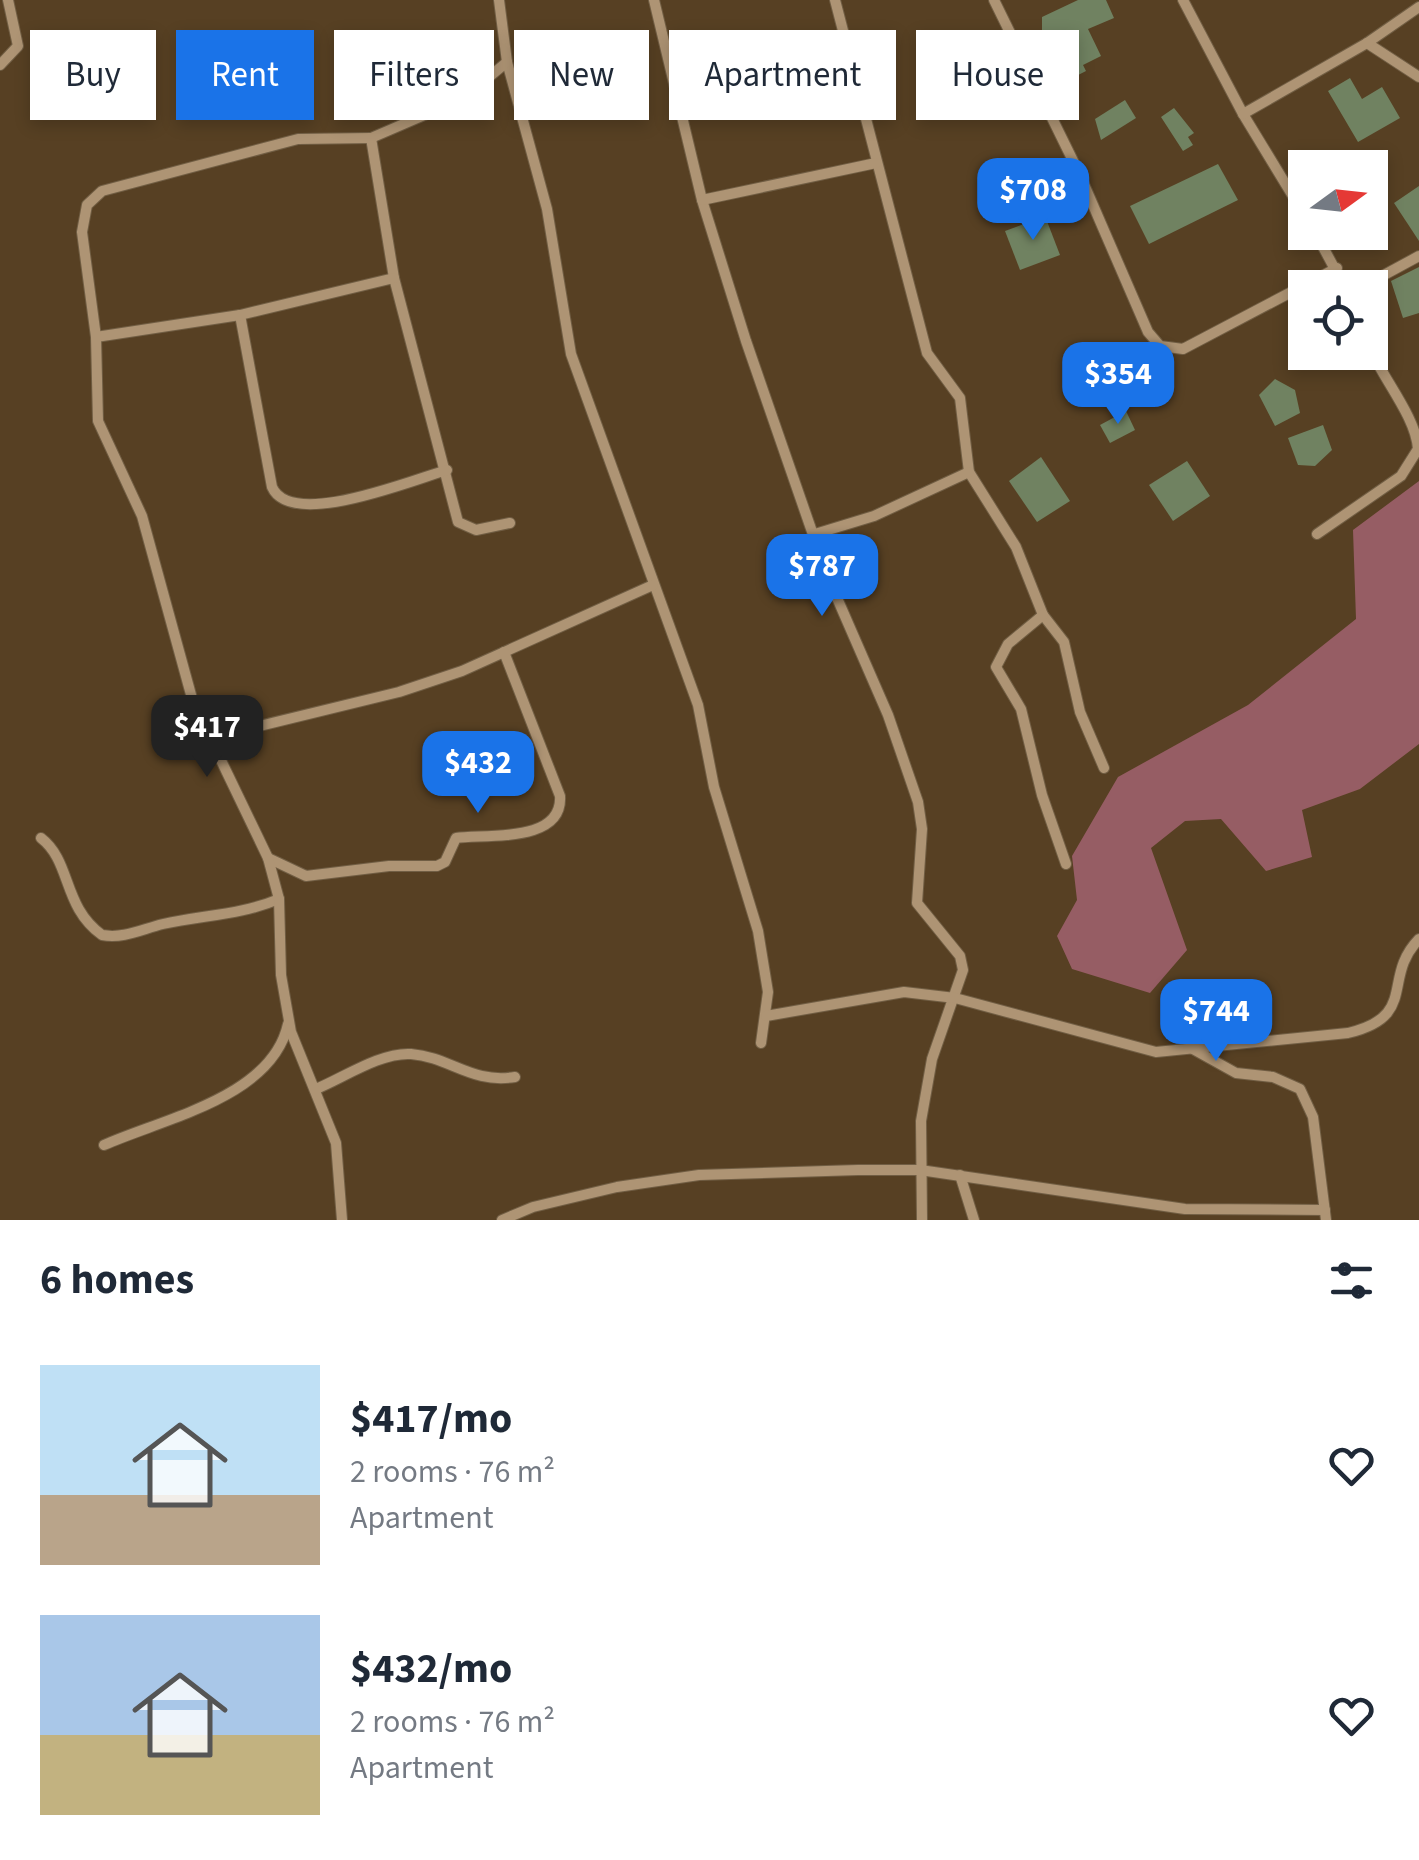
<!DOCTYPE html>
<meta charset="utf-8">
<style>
:root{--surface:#fff;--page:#f6f6f7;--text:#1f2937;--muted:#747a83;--accent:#1a73e8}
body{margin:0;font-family:"Source Sans 3",sans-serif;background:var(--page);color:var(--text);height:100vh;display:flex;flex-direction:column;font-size:38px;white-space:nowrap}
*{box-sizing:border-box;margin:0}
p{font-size:32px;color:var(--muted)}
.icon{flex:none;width:55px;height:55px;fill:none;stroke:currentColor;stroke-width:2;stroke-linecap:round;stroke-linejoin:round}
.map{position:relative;height:1220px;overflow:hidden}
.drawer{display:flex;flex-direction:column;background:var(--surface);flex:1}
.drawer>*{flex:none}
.banner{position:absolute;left:30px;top:30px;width:1360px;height:90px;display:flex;gap:20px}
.needle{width:65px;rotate:75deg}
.fabs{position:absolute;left:1288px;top:150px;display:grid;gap:20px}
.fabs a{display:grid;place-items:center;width:100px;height:100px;border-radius:0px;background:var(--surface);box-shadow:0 5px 15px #0003;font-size:50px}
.price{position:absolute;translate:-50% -85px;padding:0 22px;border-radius:20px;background:var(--accent);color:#fff;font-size:32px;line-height:65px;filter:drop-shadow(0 2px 5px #0008)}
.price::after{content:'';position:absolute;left:50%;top:60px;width:30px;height:22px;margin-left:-15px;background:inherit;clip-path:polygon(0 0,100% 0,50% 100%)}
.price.selected{background:#222;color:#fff}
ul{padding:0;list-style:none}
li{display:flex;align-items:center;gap:30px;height:250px;padding:0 40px}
li span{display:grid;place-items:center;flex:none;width:280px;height:200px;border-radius:0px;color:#555}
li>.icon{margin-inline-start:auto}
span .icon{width:120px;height:120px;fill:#fffc;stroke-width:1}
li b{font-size:42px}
h2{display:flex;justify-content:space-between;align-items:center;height:120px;padding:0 40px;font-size:42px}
.tag{padding:0 35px;border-radius:0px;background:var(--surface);box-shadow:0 5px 15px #0003;font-size:35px;line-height:90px}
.tag.selected{background:var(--accent);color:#fff}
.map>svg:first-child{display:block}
</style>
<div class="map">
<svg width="1419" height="1220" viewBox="0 0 1419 1220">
<rect width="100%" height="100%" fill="#574023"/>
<polygon fill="#965d64" points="1419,481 1419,744 1360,789 1302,810 1312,857 1266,871 1221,819 1185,821 1151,848 1187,950 1150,993 1072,969 1057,936 1077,900 1072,856 1118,777 1248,705 1356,619 1353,530"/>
<g fill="#708261">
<polygon points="1078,0 1106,0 1114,18 1088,29 1101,56 1083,65 1086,71 1053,88 1036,53 1042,40 1042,17"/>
<polygon points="1350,78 1362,99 1382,87 1400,118 1358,142 1328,91"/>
<polygon points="1125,100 1136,118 1101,140 1095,119"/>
<polygon points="1174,108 1194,133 1188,137 1193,145 1183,151 1161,117"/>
<polygon points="1218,164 1238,200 1149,244 1130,206"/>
<polygon points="1419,186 1419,241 1394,203"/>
<polygon points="1045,216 1060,255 1020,270 1005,231"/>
<polygon points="1419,267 1419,313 1403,318 1391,281"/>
<polygon points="1275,379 1295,390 1300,413 1275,426 1259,395"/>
<polygon points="1126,411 1135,430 1110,443 1100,425"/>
<polygon points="1323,425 1332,450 1315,466 1298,465 1288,438"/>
<polygon points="1041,457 1070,501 1037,522 1009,481"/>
<polygon points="1187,461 1210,496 1173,521 1149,485"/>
</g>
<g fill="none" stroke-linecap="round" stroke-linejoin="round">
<defs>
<g id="minor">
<polyline points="499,0 507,62 547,209 571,354 698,705 714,787 758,931 768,992 761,1043"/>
<polyline points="654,0 702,200 746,341 827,575 888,715 918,802 922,829 917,903 960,956 963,970 932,1059 921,1121 922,1220"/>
<polyline points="835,0 927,353 960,398 969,472 1016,547 1043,615 1064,642 1080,712 1104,768"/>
<polyline points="994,0 1080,175 1148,332 1160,346 1183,349 1337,268"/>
<polyline points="1183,0 1243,114 1305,216"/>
<polyline points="1367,43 1419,77"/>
<polyline points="507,62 464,98 371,138 394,278 458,522 476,530 510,523"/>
<polyline points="0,65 18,46 8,0"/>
<polyline points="1243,114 1367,43 1419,7"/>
<polyline points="702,200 876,163"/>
<polyline points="1315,232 1345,288"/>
<polyline points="1360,288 1419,256"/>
<path d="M240 315 272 487C291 530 412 480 447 470"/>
<polyline points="96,337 240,315 394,278"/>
<polyline points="815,534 874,516 969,472"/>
<path d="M1317 534 1401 476 1418 449C1416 417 1383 379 1370 348"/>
<polyline points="1043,615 1008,644 996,667 1021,709 1042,795 1066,864"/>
<polyline points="210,738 399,692 462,671 653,585"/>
<path d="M41 838C72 862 62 906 102 935 124 939 142 929 163 924 203 915 241 915 279 899"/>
<path d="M268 858 306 876 389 866H437L445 862 456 838C487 834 563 843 560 796L504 652"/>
<path d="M766 1016 904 992 955 998 1156 1052 1348 1033C1419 1016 1381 978 1419 939"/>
<polyline points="1191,1048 1236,1073 1273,1077 1300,1089 1313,1117 1326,1220"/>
<path d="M316 1089C343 1078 381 1052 411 1054 450 1057 471 1084 515 1077"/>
<path d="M104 1145C165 1118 272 1097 288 1024"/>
<polyline points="960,1175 974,1220"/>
<polyline points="342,1220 336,1143 291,1032 281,975 279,899 268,858 193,702 142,516 98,421 96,337 82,232 87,205 102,191 298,139 371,138"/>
<polyline points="502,1220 533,1207 617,1187 699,1175 858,1170 920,1170 1185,1209 1325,1210"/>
</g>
</defs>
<use href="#minor" stroke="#715e44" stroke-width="12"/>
<use href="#minor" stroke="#ae9474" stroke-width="10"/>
</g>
</svg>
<div class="fabs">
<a><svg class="needle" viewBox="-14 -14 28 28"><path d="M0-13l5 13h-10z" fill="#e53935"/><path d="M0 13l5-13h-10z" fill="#747a83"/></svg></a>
<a><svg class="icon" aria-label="locate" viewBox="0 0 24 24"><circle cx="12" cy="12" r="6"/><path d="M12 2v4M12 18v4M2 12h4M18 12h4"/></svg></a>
</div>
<b class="price" style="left:1033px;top:243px">$708</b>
<b class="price" style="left:1118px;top:427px">$354</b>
<b class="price" style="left:822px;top:619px">$787</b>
<b class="price selected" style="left:207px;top:780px">$417</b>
<b class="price" style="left:478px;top:816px">$432</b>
<b class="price" style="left:1216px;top:1064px">$744</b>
<div class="banner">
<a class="tag">Buy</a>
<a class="tag selected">Rent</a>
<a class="tag">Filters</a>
<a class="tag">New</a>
<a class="tag">Apartment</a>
<a class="tag">House</a>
</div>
</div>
<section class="drawer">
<h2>6 homes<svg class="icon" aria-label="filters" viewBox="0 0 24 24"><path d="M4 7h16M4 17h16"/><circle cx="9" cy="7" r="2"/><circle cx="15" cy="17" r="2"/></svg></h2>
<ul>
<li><span style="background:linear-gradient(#bfe0f5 65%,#b9a48a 0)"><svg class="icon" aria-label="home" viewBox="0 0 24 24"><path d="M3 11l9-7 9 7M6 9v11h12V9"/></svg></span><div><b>$417/mo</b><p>2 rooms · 76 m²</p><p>Apartment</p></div><svg class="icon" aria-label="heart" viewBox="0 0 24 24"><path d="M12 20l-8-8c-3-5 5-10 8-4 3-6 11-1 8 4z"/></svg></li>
<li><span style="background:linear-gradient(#a9c7e8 60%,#c2b280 0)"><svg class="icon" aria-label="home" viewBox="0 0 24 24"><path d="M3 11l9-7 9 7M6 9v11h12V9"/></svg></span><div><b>$432/mo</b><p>2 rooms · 76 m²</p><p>Apartment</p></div><svg class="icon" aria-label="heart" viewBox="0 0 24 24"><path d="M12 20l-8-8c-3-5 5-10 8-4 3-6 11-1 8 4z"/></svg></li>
</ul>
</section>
